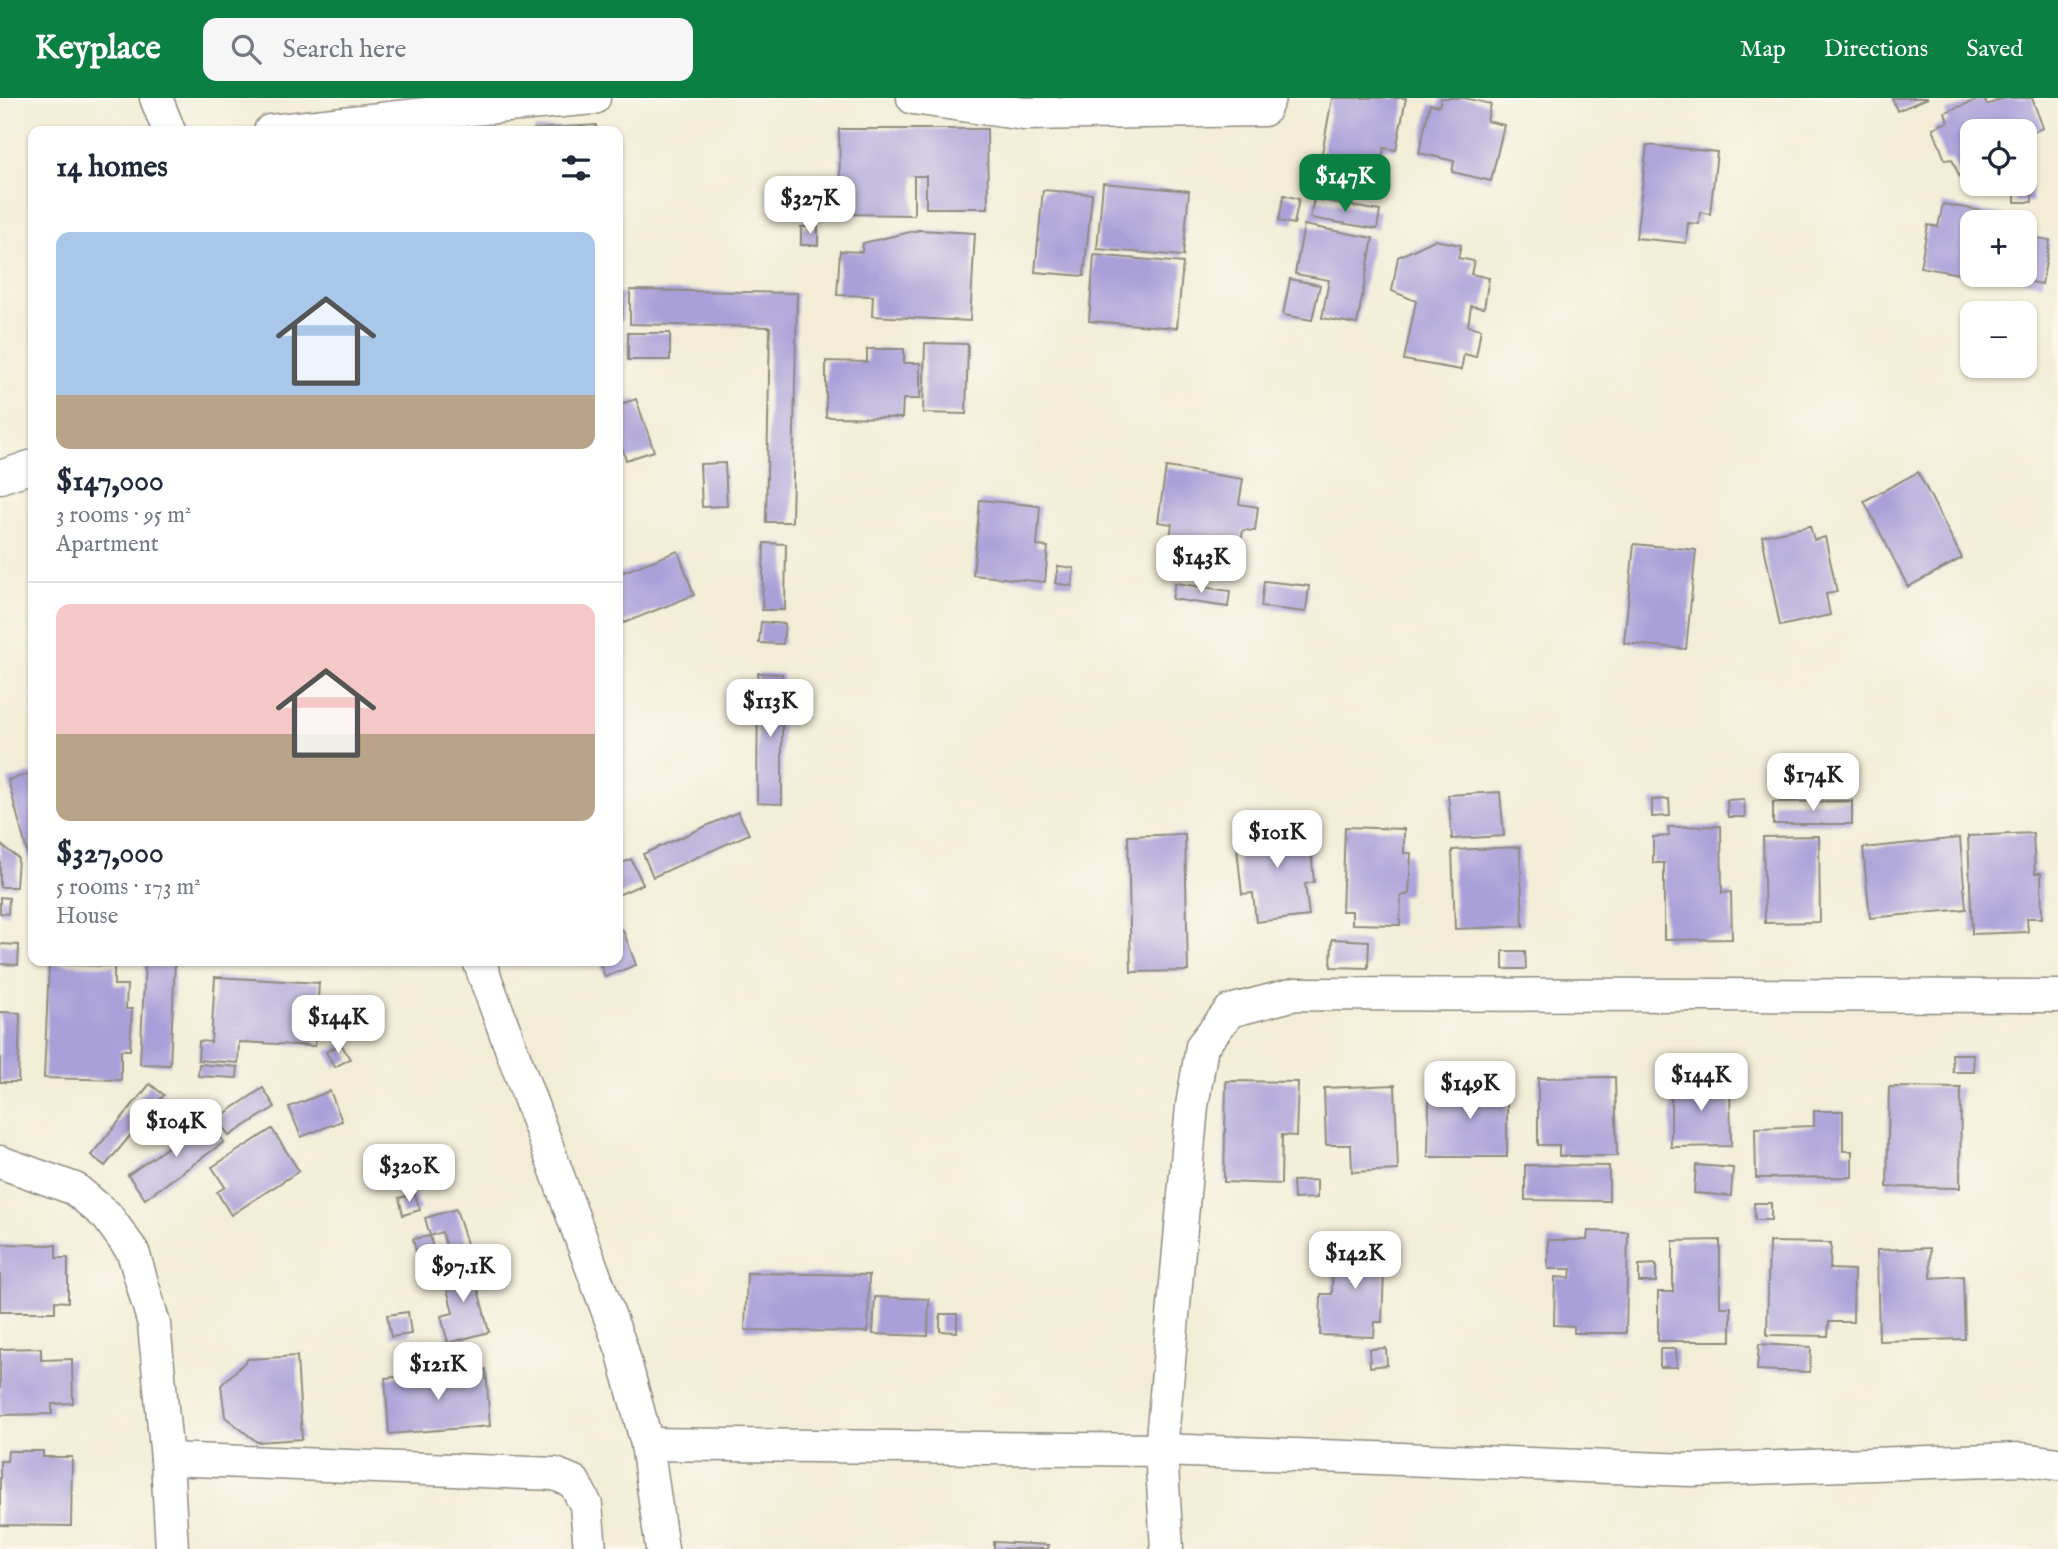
<!DOCTYPE html>
<meta charset="utf-8">
<style>
:root{--surface:#fff;--page:#f6f6f7;--text:#1f2937;--muted:#747a83;--line:#e0e1e3;--accent:#0b8043}
body{margin:0;font-family:"IM FELL English",serif;background:var(--page);color:var(--text);height:100vh;display:flex;flex-direction:column;font-size:26px;white-space:nowrap}
*{box-sizing:border-box;margin:0}
p{font-size:23px;color:var(--muted)}
.icon{flex:none;width:38px;height:38px;fill:none;stroke:currentColor;stroke-width:2;stroke-linecap:round;stroke-linejoin:round}
.map{position:relative;flex:1;overflow:hidden}
.details{position:absolute;left:28px;top:28px;width:595px;height:840px;display:flex;flex-direction:column;background:var(--surface);border-radius:14px;box-shadow:0 2px 5px #0004}
.details>*{flex:none}
.fabs{position:absolute;left:1960px;top:21px;display:grid;gap:14px}
.fabs a{display:grid;place-items:center;width:77px;height:77px;border-radius:14px;background:var(--surface);box-shadow:0 2px 5px #0004;font-size:35px}
.price{position:absolute;translate:-50% -60px;padding:0 16px;border-radius:14px;background:#fff;color:#222;font-size:23px;line-height:46px;filter:drop-shadow(0 2px 4px #0008)}
.price::after{content:'';position:absolute;left:50%;top:42px;width:21px;height:16px;margin-left:-10px;background:inherit;clip-path:polygon(0 0,100% 0,50% 100%)}
.price.active{background:var(--accent);color:#fff}
ul{padding:0;list-style:none}
li{display:grid;align-content:center;gap:14px;height:371px;padding:0 28px}
li+li{border-top:2px solid var(--line)}
li span{display:grid;place-items:center;height:217px;border-radius:14px;color:#555}
li>.icon{margin-inline-start:auto}
span .icon{width:126px;height:126px;fill:#fffc;stroke-width:1}
li b{font-size:30px}
h2{display:flex;justify-content:space-between;align-items:center;height:84px;padding:0 28px;font-size:30px}
header{display:flex;align-items:center;gap:42px;box-sizing:border-box;height:98px;padding:0 35px;background:var(--accent);color:#fff}
header strong{font-size:33px}
nav{display:flex;gap:38px;margin-inline-start:auto;font-size:24px}
.search{width:490px;height:63px;background:var(--page);display:flex;align-items:center;gap:18px;box-sizing:border-box;padding:0 24px;border-radius:14px;color:var(--muted);font-size:26px}
.map>svg:first-child{display:block}
</style>
<header>
<strong>Keyplace</strong>
<div class="search"><svg class="icon" aria-label="search" viewBox="0 0 24 24"><circle cx="10" cy="10" r="6"/><path d="M15 15l6 6"/></svg>Search here</div>
<nav><a>Map</a><a>Directions</a><a>Saved</a></nav>
</header>
<div class="map">
<svg width="2058" height="1451" viewBox="0 0 2058 1451">
<rect width="100%" height="100%" fill="#fbf7ec"/>
<filter id="ink" filterUnits="userSpaceOnUse"><feTurbulence type="fractalNoise" baseFrequency=".0143" numOctaves="2"/><feDisplacementMap in="SourceGraphic" scale="14" xChannelSelector="R" yChannelSelector="G"/><feConvolveMatrix kernelMatrix="1 2 1 2 8 2 1 2 1" color-interpolation-filters="sRGB"/></filter>
<filter id="wash" filterUnits="userSpaceOnUse"><feTurbulence type="fractalNoise" baseFrequency=".00686" numOctaves="4" result="noise"/><feDisplacementMap in="SourceGraphic" scale="28" xChannelSelector="R" yChannelSelector="G"/><feGaussianBlur stdDeviation="1.57" result="paint"/><feColorMatrix in="noise" values="0 0 0 0 0 0 0 0 0 0 0 0 0 0 0 0 0 1.4 0 .05"/><feComposite in="paint" operator="in"/></filter>
<g filter="url(#wash)">
<rect width="100%" height="100%" fill="#f3edd7"/>
<g id="blocks">
<g fill="#aaa0d9">
<polygon points="1332,0 1406,0 1396,52 1384,50 1380,73 1321,61"/>
<polygon points="1441,0 1464,0 1491,6 1487,23 1504,27 1491,83 1452,74 1454,63 1419,55 1430,6 1439,8"/>
<polygon points="1892,0 1928,0 1897,13"/>
<polygon points="1982,0 1984,0 1987,7 2004,0 2032,0 2043,30 2025,37 2025,33 1972,33 1972,75 1960,80 1952,61 1945,62 1933,30 1948,24 1945,14"/>
<polygon points="596,27 596,33 534,33 534,31"/>
<polygon points="839,31 987,31 988,110 926,110 926,78 914,78 914,117 841,116 841,105 831,105 831,80 840,80"/>
<polygon points="1647,47 1717,54 1710,116 1700,114 1699,126 1688,125 1686,145 1636,140"/>
<polygon points="1103,85 1189,93 1183,158 1097,151"/>
<rect x="2015" y="87" width="17" height="17"/>
<polygon points="1043,92 1092,96 1084,178 1035,174"/>
<polygon points="1284,97 1299,101 1294,126 1279,123"/>
<polygon points="1314,101 1380,113 1377,131 1310,120"/>
<polygon points="1943,106 2005,117 2004,124 1972,124 1972,166 1968,165 1965,177 1920,169 1928,127 1938,129"/>
<polygon points="1304,127 1373,140 1357,226 1322,220 1329,182 1295,176"/>
<rect x="801" y="129" width="17" height="18"/>
<polygon points="919,132 975,135 970,223 872,218 873,198 837,197 840,153 862,154 863,145"/>
<polygon points="2025,138 2050,142 2042,186 1999,178 2025,177"/>
<polygon points="1434,142 1461,147 1458,160 1474,163 1471,176 1489,180 1484,210 1471,208 1468,228 1481,231 1476,259 1464,256 1461,272 1404,262 1416,203 1392,193 1398,159"/>
<polygon points="1094,157 1183,165 1177,230 1089,223"/>
<polygon points="1290,181 1320,187 1312,222 1283,217"/>
<polygon points="630,192 797,195 792,424 766,424 770,229 630,226"/>
<polygon points="618,195 623,195 622,222 618,222"/>
<rect x="628" y="235" width="42" height="27"/>
<polygon points="925,245 968,246 966,316 923,315"/>
<polygon points="867,251 904,251 904,265 920,265 920,301 903,301 902,320 826,319 826,263 867,264"/>
<polygon points="636,301 654,353 626,362 618,336 618,307"/>
<polygon points="725,365 727,408 702,409 700,366"/>
<polygon points="1166,369 1243,381 1239,406 1258,409 1255,433 1243,432 1237,470 1167,460 1172,426 1158,424"/>
<polygon points="1918,374 1962,460 1908,489 1864,403"/>
<polygon points="980,402 1040,408 1037,448 1048,449 1045,484 973,477"/>
<polygon points="1810,428 1814,442 1825,439 1837,494 1826,496 1830,517 1780,528 1762,438"/>
<polygon points="764,445 786,446 785,512 762,512"/>
<polygon points="1634,446 1696,452 1686,551 1624,545"/>
<polygon points="678,453 694,497 624,525 618,509 618,476"/>
<polygon points="1058,468 1074,470 1072,488 1055,485"/>
<polygon points="1264,483 1309,488 1306,514 1261,509"/>
<polygon points="1175,485 1230,493 1228,509 1172,501"/>
<polygon points="761,524 785,526 783,546 759,545"/>
<polygon points="758,575 782,576 782,706 757,705"/>
<polygon points="33,675 33,764 30,765 8,682"/>
<polygon points="1500,694 1504,738 1452,741 1448,697"/>
<polygon points="1669,701 1670,718 1652,719 1652,702"/>
<polygon points="1744,701 1745,719 1728,719 1727,702"/>
<polygon points="1852,703 1852,726 1773,726 1773,704"/>
<polygon points="738,714 749,736 653,779 643,756"/>
<polygon points="1302,720 1305,752 1311,751 1314,784 1305,786 1309,818 1256,824 1253,795 1242,796 1237,751 1255,749 1252,725"/>
<polygon points="1721,728 1722,795 1731,794 1732,841 1664,842 1664,765 1653,765 1653,739 1669,738 1668,729"/>
<polygon points="1345,729 1404,731 1404,755 1411,755 1409,796 1401,798 1400,827 1352,826 1352,813 1342,813"/>
<polygon points="2033,735 2035,775 2041,775 2042,820 2027,820 2028,834 1972,836 1968,738"/>
<polygon points="1185,736 1188,873 1131,874 1128,738"/>
<polygon points="1819,738 1820,824 1765,825 1763,739"/>
<polygon points="1960,740 1966,811 1870,820 1863,750"/>
<polygon points="0,746 18,760 16,789 0,789"/>
<polygon points="1520,749 1523,828 1455,831 1452,752"/>
<polygon points="631,761 643,786 618,797 618,767"/>
<polygon points="0,799 9,800 8,816 0,815"/>
<polygon points="623,832 636,867 605,879 599,863 618,863 618,834"/>
<polygon points="1332,841 1369,843 1368,870 1331,869"/>
<polygon points="0,846 19,847 18,867 0,866"/>
<polygon points="1503,853 1525,853 1526,871 1503,871"/>
<polygon points="145,863 175,863 170,967 140,966"/>
<polygon points="49,866 114,868 114,887 127,887 126,911 132,911 130,952 121,952 121,982 44,980"/>
<polygon points="215,879 319,885 315,948 239,944 238,965 198,962 199,943 211,944"/>
<polygon points="0,914 20,915 18,984 0,984"/>
<polygon points="341,946 350,961 335,969 326,954"/>
<polygon points="1952,956 1973,956 1974,974 1953,974"/>
<polygon points="199,966 238,969 237,980 198,978"/>
<polygon points="1615,979 1617,1058 1559,1058 1559,1047 1538,1047 1538,980"/>
<polygon points="1671,981 1730,981 1731,1048 1671,1049"/>
<polygon points="1226,983 1298,984 1296,1038 1282,1037 1281,1086 1224,1084"/>
<polygon points="1451,984 1507,984 1507,1059 1428,1059 1429,1000 1450,1000"/>
<polygon points="150,986 164,997 105,1068 91,1057"/>
<polygon points="1395,987 1398,1072 1352,1074 1351,1047 1326,1047 1324,990"/>
<polygon points="1889,989 1961,990 1960,1090 1887,1089"/>
<polygon points="263,990 275,1009 229,1038 218,1020"/>
<polygon points="330,993 342,1023 301,1039 289,1009"/>
<polygon points="1814,1013 1843,1013 1843,1053 1852,1053 1852,1079 1756,1080 1755,1030 1814,1028"/>
<polygon points="208,1021 224,1044 145,1101 128,1077"/>
<polygon points="272,1031 299,1073 231,1117 217,1094 225,1089 212,1069"/>
<polygon points="1525,1067 1609,1068 1609,1103 1525,1102"/>
<polygon points="1696,1067 1733,1070 1731,1098 1694,1095"/>
<polygon points="1317,1082 1317,1100 1294,1101 1293,1083"/>
<polygon points="415,1096 420,1112 403,1117 399,1100"/>
<polygon points="1754,1105 1771,1105 1771,1122 1755,1122"/>
<polygon points="456,1111 468,1149 448,1154 442,1134 430,1138 425,1120"/>
<polygon points="1588,1133 1628,1134 1626,1235 1574,1235 1574,1228 1554,1227 1555,1179 1570,1180 1571,1171 1548,1171 1548,1142 1587,1142"/>
<polygon points="430,1138 434,1154 417,1158 413,1141"/>
<polygon points="1720,1142 1720,1209 1731,1209 1731,1243 1658,1243 1658,1194 1673,1194 1673,1143"/>
<polygon points="1769,1144 1831,1145 1830,1171 1854,1172 1853,1224 1829,1224 1828,1238 1767,1237"/>
<polygon points="0,1146 56,1147 56,1160 68,1160 68,1204 55,1203 55,1214 0,1214"/>
<polygon points="1333,1148 1393,1150 1392,1173 1384,1172 1382,1224 1375,1224 1374,1239 1320,1237 1321,1196 1332,1196"/>
<polygon points="1930,1150 1931,1180 1963,1178 1965,1241 1879,1243 1877,1152"/>
<polygon points="471,1164 489,1234 448,1245 441,1218 453,1215 442,1171"/>
<polygon points="1656,1166 1656,1184 1639,1184 1639,1167"/>
<polygon points="747,1175 869,1177 868,1234 745,1232"/>
<polygon points="875,1199 929,1201 928,1238 873,1236"/>
<polygon points="408,1214 411,1236 391,1239 387,1217"/>
<polygon points="940,1216 957,1216 957,1234 940,1233"/>
<polygon points="1759,1246 1811,1249 1810,1274 1757,1272"/>
<polygon points="41,1250 41,1262 72,1261 73,1305 52,1306 52,1316 0,1317 0,1251"/>
<polygon points="1386,1250 1387,1267 1370,1269 1369,1251"/>
<polygon points="1660,1251 1676,1251 1677,1269 1660,1269"/>
<polygon points="297,1258 302,1341 257,1344 225,1319 221,1287 248,1261"/>
<polygon points="486,1271 490,1328 389,1336 385,1280"/>
<polygon points="8,1353 43,1353 43,1359 72,1359 71,1428 0,1427 0,1363 7,1363"/>
<polygon points="994,1444 1049,1447 1048,1451 994,1451"/>
</g>
</g>
</g>
<g filter="url(#ink)">
<use href="#blocks" fill-opacity="0" stroke="#8f8c81" stroke-width="2"/>
<g fill="none" stroke-linecap="round" stroke-linejoin="round">
<defs>
<g id="minor">
<polyline points="156,0 169,33"/>
<polyline points="913,0 1024,16 1264,12 1269,0"/>
<polyline points="270,33 463,12 594,0"/>
<polyline points="0,379 33,368"/>
<polyline points="479,863 622,1252 647,1346 662,1451"/>
<polyline points="0,1064 75,1091 107,1118 133,1154 154,1226 167,1361 172,1451"/>
<polyline points="647,1346 1161,1352 1691,1372 2022,1361 2058,1366"/>
<polyline points="167,1361 555,1376 574,1384 586,1407 590,1451"/>
<polyline points="1167,1451 1161,1352 1192,1008 1202,948 1230,913 1295,896 2058,898"/>
</g>
</defs>
<use href="#minor" stroke="#8f8c81" stroke-width="35"/>
<use href="#minor" stroke="#fff" stroke-width="32"/>
</g>
</g>
</svg>
<div class="fabs">
<a><svg class="icon" aria-label="locate" viewBox="0 0 24 24"><circle cx="12" cy="12" r="6"/><path d="M12 2v4M12 18v4M2 12h4M18 12h4"/></svg></a>
<a>+</a>
<a>−</a>
</div>
<b class="price active" style="left:1345px;top:116px">$147K</b>
<b class="price" style="left:810px;top:138px">$327K</b>
<b class="price" style="left:1201px;top:497px">$143K</b>
<b class="price" style="left:770px;top:641px">$113K</b>
<b class="price" style="left:1813px;top:715px">$174K</b>
<b class="price" style="left:1277px;top:772px">$101K</b>
<b class="price" style="left:338px;top:957px">$144K</b>
<b class="price" style="left:1701px;top:1015px">$144K</b>
<b class="price" style="left:1470px;top:1023px">$149K</b>
<b class="price" style="left:176px;top:1061px">$104K</b>
<b class="price" style="left:409px;top:1106px">$320K</b>
<b class="price" style="left:1355px;top:1193px">$142K</b>
<b class="price" style="left:463px;top:1206px">$97.1K</b>
<b class="price" style="left:438px;top:1304px">$121K</b>
<section class="details">
<h2>14 homes<svg class="icon" aria-label="filters" viewBox="0 0 24 24"><path d="M4 7h16M4 17h16"/><circle cx="9" cy="7" r="2"/><circle cx="15" cy="17" r="2"/></svg></h2>
<ul>
<li><span style="background:linear-gradient(#a9c7e8 75%,#b9a48a 0)"><svg class="icon" aria-label="home" viewBox="0 0 24 24"><path d="M3 11l9-7 9 7M6 9v11h12V9"/></svg></span><div><b>$147,000</b><p>3 rooms · 95 m²</p><p>Apartment</p></div></li>
<li><span style="background:linear-gradient(#f6c9c9 60%,#b9a48a 0)"><svg class="icon" aria-label="home" viewBox="0 0 24 24"><path d="M3 11l9-7 9 7M6 9v11h12V9"/></svg></span><div><b>$327,000</b><p>5 rooms · 173 m²</p><p>House</p></div></li>
</ul>
</section>
</div>
